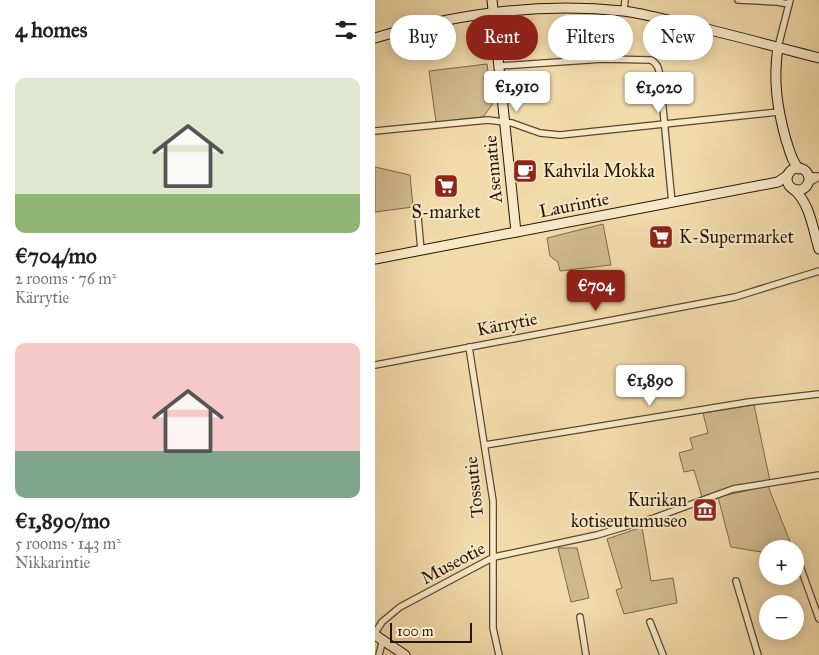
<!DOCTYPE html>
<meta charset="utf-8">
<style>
:root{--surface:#fff;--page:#f6f6f6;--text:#202124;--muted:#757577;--accent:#8f2418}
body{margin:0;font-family:"IM FELL Great Primer",serif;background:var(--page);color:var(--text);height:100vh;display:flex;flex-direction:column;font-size:19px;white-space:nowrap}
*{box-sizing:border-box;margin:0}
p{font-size:16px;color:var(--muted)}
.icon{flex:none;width:28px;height:28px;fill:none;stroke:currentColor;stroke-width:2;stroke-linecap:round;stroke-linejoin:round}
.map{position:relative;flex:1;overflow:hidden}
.side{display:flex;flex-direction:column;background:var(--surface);width:375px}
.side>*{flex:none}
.banner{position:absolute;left:15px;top:15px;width:354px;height:45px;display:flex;gap:10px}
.tools{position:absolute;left:384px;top:540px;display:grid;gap:10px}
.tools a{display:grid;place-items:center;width:45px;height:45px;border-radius:50%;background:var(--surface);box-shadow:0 2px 12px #0003;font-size:25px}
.scale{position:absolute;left:15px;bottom:12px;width:82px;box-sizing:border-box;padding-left:5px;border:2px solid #261601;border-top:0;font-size:14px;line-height:18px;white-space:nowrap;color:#261601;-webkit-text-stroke:4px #f7e8c8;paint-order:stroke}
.price{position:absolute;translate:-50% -42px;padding:0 11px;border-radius:5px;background:#fff;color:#222;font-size:16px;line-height:32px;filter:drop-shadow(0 1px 2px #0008)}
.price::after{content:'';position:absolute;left:50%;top:30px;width:15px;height:11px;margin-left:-8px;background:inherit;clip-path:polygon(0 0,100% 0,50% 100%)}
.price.on{background:var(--accent);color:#fff}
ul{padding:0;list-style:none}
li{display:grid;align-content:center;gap:10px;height:265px;padding:0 15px}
li span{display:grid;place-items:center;height:155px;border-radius:10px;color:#555}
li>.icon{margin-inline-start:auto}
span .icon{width:90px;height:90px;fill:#fffc;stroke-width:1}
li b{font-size:21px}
h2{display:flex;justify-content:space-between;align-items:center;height:60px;padding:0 15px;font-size:21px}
.pill{padding:0 18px;border-radius:22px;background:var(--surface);box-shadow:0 2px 12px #0003;font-size:18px;line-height:45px}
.pill.on{background:var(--accent);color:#fff}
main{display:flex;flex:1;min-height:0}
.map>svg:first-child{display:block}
</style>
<main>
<section class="side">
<h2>4 homes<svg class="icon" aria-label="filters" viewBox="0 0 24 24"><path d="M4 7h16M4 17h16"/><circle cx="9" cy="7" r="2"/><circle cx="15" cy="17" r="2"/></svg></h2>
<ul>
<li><span style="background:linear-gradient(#dfe7d0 75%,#8fb573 0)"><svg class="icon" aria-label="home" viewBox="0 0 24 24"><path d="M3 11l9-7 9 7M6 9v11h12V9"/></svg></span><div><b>€704/mo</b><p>2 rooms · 76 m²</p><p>Kärrytie</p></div></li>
<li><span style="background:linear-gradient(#f6c9c9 70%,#7fa58c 0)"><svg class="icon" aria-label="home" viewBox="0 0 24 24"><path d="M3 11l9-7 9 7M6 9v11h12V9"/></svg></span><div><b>€1,890/mo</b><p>5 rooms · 143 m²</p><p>Nikkarintie</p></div></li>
</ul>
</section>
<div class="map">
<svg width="444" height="655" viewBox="0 0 444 655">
<rect width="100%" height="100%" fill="#f2dbab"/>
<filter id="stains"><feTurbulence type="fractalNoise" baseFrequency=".004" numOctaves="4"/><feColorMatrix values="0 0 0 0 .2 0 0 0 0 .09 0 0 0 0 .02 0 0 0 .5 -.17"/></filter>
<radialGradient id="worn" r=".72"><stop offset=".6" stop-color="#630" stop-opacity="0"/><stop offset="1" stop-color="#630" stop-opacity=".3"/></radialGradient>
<g fill="#cfba8e" stroke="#7a6848">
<polygon points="112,64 117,105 108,117 61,122 54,71"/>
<polygon points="0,167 35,175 38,207 0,212"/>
<polygon points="228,224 236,265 185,271 183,262 175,256 172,238"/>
<polygon points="379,405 395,481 358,486 327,497 319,470 309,472 304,453 318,449 315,438 333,433 328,413"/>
<polygon points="393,486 418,549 392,549 392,553 356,547 343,497"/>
<polygon points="267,527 276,581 298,578 302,603 249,614 241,590 247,588 232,539"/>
<polygon points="183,548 202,548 214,598 196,602"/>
</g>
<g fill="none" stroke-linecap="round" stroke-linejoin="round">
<defs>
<g id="street">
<polyline points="363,0 402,2 414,4"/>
<polyline points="249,11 250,0"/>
<polyline points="403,47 415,0"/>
<path d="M124 66 228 59 276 60C283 64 284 69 285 77L297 203"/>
<polyline points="0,131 113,120 137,123 165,133 185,135 403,112"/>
<polyline points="432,173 436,176 444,176"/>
<polyline points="433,183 444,177"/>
<polyline points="42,206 46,250"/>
<polyline points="94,347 118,501 118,628 124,655"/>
<polyline points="0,365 360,297 444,271"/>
<polyline points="110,445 374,402 444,394"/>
<polyline points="424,563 444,619"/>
<polyline points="361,581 383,655"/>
<polyline points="205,617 211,655"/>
<polyline points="275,622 288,655"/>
<polyline points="0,633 7,622 25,607 119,557 222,535 279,518 358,489 444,475"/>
<polyline points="4,655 8,639"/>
</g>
<g id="secondary">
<polyline points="117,0 141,232"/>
<path d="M0 38C80 14 164 2 248 11 272 14 295 21 319 26 361 36 402 47 444 58"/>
<path d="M403 47C398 81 402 107 411 140 415 151 416 160 424 169"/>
<circle cx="423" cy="179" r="11"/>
<path d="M418 189C435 202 438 230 444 249"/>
<polyline points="0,259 403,182 413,175"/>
<polyline points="0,635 30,655"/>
</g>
</defs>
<use href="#street" stroke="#59472c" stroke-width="8"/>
<use href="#secondary" stroke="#261601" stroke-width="11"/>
<use href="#street" stroke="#f7e8c8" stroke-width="5.5"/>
<use href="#secondary" stroke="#f7e8c8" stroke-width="9"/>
</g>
<defs>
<symbol id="cafe-square" viewBox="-11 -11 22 22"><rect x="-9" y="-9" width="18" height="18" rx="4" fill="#8f2418" stroke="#f7e8c8"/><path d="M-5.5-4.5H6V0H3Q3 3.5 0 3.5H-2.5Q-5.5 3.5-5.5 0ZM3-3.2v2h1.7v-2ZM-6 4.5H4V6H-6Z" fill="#fff"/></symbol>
<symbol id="supermarket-square" viewBox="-11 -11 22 22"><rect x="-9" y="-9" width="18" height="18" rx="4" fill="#8f2418" stroke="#f7e8c8"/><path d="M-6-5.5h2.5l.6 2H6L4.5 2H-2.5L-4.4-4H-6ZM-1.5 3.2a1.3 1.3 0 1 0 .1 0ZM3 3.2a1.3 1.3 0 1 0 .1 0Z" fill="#fff"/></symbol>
<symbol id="museum-square" viewBox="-11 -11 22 22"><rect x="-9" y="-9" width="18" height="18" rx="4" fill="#8f2418" stroke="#f7e8c8"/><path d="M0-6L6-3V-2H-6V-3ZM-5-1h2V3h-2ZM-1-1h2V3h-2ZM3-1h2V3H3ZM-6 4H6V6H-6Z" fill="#fff"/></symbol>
</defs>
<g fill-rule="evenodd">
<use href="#cafe-square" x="136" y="157" width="28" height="28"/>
<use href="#supermarket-square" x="57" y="172" width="28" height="28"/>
<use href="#supermarket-square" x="272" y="223" width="28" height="28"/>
<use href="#museum-square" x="316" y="496" width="28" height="28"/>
</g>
<g text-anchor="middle" stroke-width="4" stroke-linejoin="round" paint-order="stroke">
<g font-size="18" fill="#261601" stroke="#f7e8c8">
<text transform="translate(118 169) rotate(-95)" y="6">Asematie</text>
<text transform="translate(199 205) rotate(-11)" y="6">Laurintie</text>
<text transform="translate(132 324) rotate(-11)" y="6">Kärrytie</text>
<text transform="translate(99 487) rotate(-96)" y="6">Tossutie</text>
<text transform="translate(78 563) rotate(-28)" y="6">Museotie</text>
</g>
<g font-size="18" fill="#261601" stroke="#f7e8c8" text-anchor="start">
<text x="168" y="177">Kahvila Mokka</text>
<text x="71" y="218" text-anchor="middle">S-market</text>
<text x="304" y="243">K-Supermarket</text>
<text x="312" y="506" text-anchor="end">Kurikan<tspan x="312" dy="21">kotiseutumuseo</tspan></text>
</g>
</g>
<rect width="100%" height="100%" filter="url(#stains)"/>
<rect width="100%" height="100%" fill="url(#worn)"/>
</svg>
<div class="tools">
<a>+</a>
<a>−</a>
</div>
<div class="scale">100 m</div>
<b class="price" style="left:142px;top:113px">€1,910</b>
<b class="price" style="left:284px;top:114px">€1,020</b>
<b class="price on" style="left:221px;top:312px">€704</b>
<b class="price" style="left:275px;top:407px">€1,890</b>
<div class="banner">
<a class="pill">Buy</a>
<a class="pill on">Rent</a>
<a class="pill">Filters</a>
<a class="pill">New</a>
</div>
</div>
</main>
